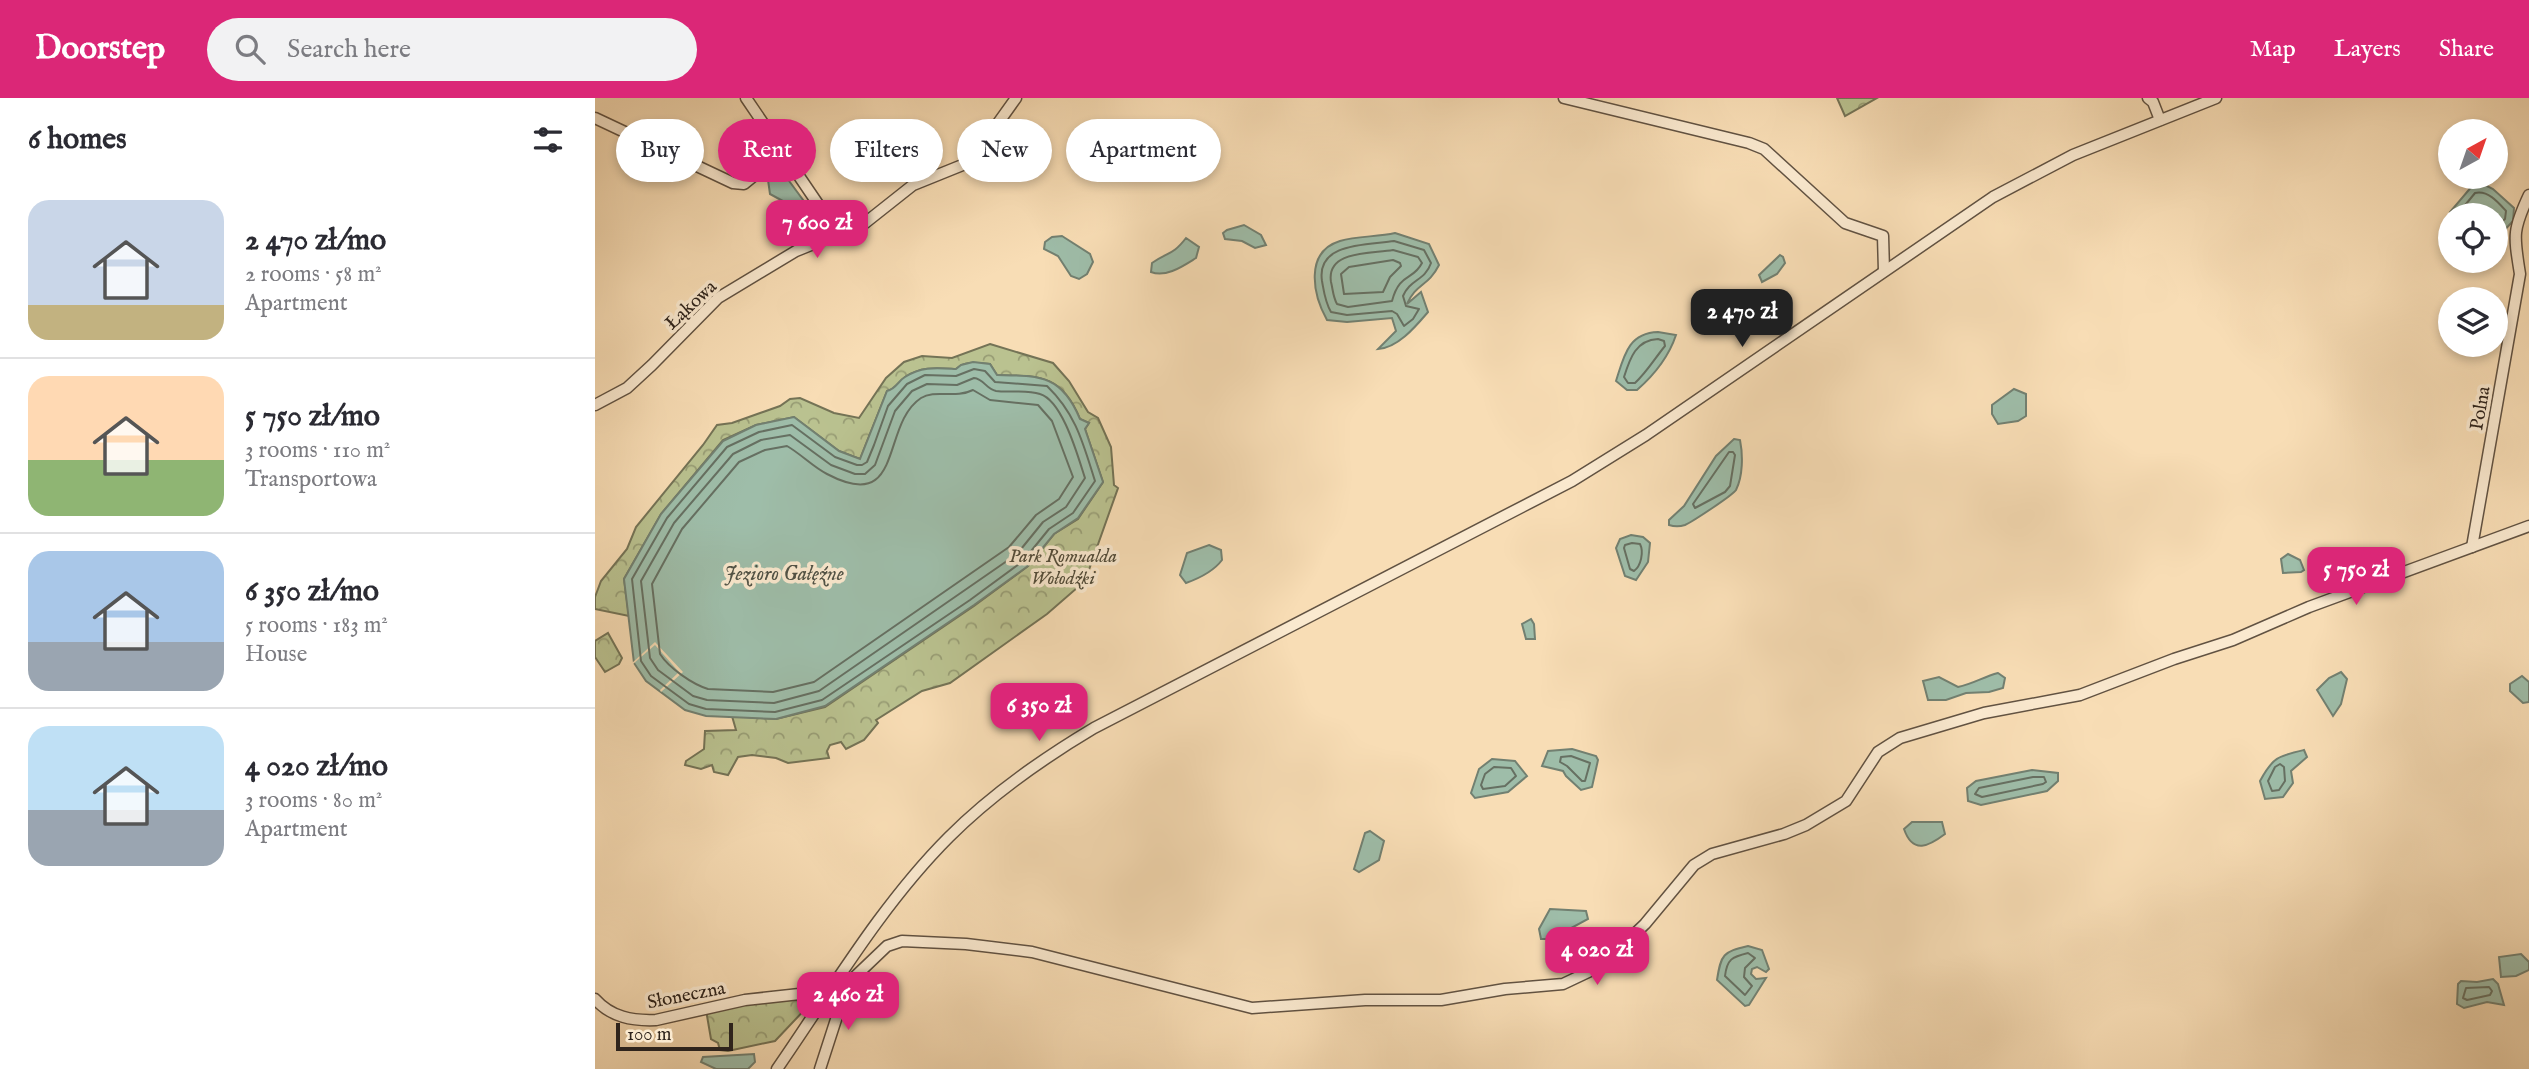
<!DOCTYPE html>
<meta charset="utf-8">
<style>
:root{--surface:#fff;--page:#f2f2f3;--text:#2b2b33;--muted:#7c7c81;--line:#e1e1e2;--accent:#db2777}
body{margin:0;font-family:"IM FELL English",serif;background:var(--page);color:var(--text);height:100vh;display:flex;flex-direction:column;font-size:26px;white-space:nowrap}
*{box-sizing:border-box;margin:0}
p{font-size:23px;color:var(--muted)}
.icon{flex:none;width:38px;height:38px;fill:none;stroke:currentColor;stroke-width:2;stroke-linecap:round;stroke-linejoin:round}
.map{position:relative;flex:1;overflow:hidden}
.side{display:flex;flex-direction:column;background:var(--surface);width:595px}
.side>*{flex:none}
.top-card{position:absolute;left:21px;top:21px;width:665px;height:63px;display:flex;gap:14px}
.needle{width:46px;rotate:40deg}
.controls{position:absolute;left:1843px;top:21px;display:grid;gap:14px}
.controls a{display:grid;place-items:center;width:70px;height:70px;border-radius:50%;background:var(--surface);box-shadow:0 4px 10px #0003;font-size:35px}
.scale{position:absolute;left:21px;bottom:18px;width:117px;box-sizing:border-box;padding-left:7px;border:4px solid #2f241c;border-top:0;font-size:19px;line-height:24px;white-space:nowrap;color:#2f241c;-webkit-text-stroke:5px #fae9cf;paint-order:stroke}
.price{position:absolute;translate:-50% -60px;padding:0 16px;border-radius:14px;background:var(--accent);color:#fff;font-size:23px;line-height:46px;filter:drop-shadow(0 2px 4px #0008)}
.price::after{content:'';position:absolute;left:50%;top:42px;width:21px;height:16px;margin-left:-10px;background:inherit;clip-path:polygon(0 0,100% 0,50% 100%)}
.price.on{background:#222;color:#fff}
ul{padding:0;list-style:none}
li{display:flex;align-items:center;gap:21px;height:175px;padding:0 28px}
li+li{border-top:2px solid var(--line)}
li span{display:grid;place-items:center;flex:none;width:196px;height:140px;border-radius:21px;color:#555}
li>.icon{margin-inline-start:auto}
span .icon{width:84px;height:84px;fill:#fffc;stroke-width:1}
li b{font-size:30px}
h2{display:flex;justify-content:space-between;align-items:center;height:84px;padding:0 28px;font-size:30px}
.chip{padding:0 24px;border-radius:32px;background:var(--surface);box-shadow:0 4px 10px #0003;font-size:24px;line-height:63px}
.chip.on{background:var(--accent);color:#fff}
header{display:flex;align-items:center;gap:42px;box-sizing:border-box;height:98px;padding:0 35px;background:var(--accent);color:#fff}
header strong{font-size:33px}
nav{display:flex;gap:38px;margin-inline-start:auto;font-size:24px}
.search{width:490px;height:63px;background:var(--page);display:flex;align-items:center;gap:18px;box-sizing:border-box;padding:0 24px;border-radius:38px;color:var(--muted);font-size:26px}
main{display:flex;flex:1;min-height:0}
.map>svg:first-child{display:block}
</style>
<header>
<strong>Doorstep</strong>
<div class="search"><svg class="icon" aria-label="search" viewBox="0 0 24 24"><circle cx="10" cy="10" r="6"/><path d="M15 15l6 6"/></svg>Search here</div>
<nav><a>Map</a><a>Layers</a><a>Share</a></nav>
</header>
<main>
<section class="side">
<h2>6 homes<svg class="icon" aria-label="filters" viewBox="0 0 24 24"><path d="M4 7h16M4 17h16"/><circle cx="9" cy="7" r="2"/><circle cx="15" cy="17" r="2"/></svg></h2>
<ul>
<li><span style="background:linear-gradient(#c9d6e8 75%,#c2b280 0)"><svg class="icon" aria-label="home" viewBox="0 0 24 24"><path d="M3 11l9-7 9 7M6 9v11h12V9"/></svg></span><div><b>2 470 zł/mo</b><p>2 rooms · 58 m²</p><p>Apartment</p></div></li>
<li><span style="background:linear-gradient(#ffd9b3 60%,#8fb573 0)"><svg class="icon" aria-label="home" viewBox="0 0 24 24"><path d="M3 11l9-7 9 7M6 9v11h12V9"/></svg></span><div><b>5 750 zł/mo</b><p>3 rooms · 110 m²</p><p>Transportowa</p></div></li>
<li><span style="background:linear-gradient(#a9c7e8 65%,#9aa5b1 0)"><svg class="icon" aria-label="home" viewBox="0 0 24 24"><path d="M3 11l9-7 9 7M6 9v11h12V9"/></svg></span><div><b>6 350 zł/mo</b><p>5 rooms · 183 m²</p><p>House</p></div></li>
<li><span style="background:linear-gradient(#bfe0f5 60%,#9aa5b1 0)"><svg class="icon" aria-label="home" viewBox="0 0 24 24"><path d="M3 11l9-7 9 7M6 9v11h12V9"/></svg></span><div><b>4 020 zł/mo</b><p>3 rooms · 80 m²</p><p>Apartment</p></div></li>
</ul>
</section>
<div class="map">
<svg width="1934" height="971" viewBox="0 0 1934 971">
<defs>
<pattern id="forest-crowns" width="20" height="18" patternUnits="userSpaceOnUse" patternTransform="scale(1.75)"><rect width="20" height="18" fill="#bac290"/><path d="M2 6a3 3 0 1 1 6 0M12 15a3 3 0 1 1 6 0" fill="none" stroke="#989d75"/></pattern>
</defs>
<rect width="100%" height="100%" fill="#f8ddb5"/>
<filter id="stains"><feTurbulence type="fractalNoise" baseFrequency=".00286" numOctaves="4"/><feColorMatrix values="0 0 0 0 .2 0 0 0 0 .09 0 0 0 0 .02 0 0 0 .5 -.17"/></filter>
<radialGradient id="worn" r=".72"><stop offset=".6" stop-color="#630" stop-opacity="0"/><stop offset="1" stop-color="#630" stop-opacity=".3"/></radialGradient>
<g fill="url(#forest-crowns)" stroke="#747356" stroke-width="2">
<polygon points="1242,0 1282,0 1250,18"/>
<path d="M395 246 458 265 474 283 493 314 503 320 516 349 519 387 523 390 490 483 452 516 355 585 327 593 281 622 283 625 269 642 251 651 246 644 235 647 232 653 234 660 193 665 181 660 157 657 143 659 133 677 119 674 117 667 106 671 90 667 91 663 109 651 110 633 141 632 137 618 181 621 230 609 379 508 433 468 459 436 483 421 508 384 490 331 494 325 485 321C467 276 444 278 402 277L395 266C382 265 371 262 361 271 342 270 326 268 310 279 303 284 301 291 292 293L265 361 244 353 199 319 161 327 128 342 66 416 29 481 34 518 0 511V499L6 483 32 451 41 429 108 347 122 327 137 325 185 308 195 301 205 300 239 315 264 320 291 280 309 264 327 258 357 260Z"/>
<polygon points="13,535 27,560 24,566 10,574 0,559 0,543"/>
<polygon points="214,895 215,906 180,943 133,953 125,952 123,945 116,941 111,912"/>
</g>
<g fill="#9ebda9" stroke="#728071" stroke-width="2">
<polygon points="186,72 214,110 208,114 175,96 173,82"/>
<polygon points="1888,86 1898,91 1919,110 1918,123 1906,136 1901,135 1900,117 1857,117 1855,114 1878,87"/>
<polygon points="649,127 666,137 671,147 660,150 647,143 630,141 628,135 632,132"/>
<path d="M800 135 834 146 844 167C833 189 821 185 812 206L826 194 833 214C821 228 803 250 783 251L801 233 797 220 752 224 732 222C718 197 709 154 745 143 762 138 782 139 800 135Z"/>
<polygon points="467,138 495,156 498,164 492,176 484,181 476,178 463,158 449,151 450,144 457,139"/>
<path d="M591 140 604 149 601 160C588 168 571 180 556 174L557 165C573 154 578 157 591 140Z"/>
<polygon points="1185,157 1188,159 1190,165 1182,176 1167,184 1164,177"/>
<path d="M1063 234 1081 237C1074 258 1058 278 1042 292H1032L1021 283C1029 258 1033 235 1063 234Z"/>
<path d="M378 264 395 266 402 277C444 278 466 276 485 321L494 325 490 331 508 384 483 420 459 436 433 468 379 507 230 608 181 621 111 618 90 612 51 583 39 565 29 481 66 416 128 343 161 327 199 319 244 353 265 361 292 293C301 291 303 283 310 279 327 268 342 270 361 271L366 267Z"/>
<polygon points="1419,291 1431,296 1431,318 1423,323 1403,326 1397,316 1397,307"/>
<path d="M1139 341 1145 342C1148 357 1148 378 1141 392 1138 397 1097 424 1090 427 1084 429 1080 429 1074 427V422L1089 408 1121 358Z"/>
<polygon points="1036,437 1048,439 1055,445 1053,464 1041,482 1030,478 1021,450 1025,441"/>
<path d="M614 447 626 452 627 462C618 474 605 480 591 485L585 477 592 455Z"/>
<polygon points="1693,456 1705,462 1709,472 1706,474 1688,475 1686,461"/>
<polygon points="936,521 939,526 940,541 931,541 927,526"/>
<polygon points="1746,574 1752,581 1746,606 1738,618 1722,592 1734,580"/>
<path d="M1403 575 1410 580 1408 590 1394 594 1371 595 1351 602H1333L1328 583 1344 579 1363 589C1378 586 1388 579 1403 575Z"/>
<polygon points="1927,578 1934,584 1934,604 1928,605 1915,593 1915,586"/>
<polygon points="977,651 1001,658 1003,662 997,689 986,692 971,678 968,673 947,668 953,653"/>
<path d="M1709 652 1712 659 1696 673 1698 685 1688 699 1670 701 1665 683C1678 659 1683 658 1709 652Z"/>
<polygon points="897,661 920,663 932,678 913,694 880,700 876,695 884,671"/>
<polygon points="1437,672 1463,675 1463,683 1452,693 1386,707 1373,703 1372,690 1381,683"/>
<path d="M1317 724H1347L1350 736C1334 748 1318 757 1309 731Z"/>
<polygon points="775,733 789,743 784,762 764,774 759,771 770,735"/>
<polygon points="955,811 991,813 993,821 956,841 946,841 944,831"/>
<path d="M1153 848 1167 852 1174 871 1171 874 1162 869 1157 871 1156 876 1161 881 1171 880 1154 907 1150 908 1122 882C1126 856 1128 854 1153 848Z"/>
<polygon points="1926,856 1934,864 1934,872 1921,878 1906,879 1904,859"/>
<polygon points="1898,881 1903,886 1909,907 1892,904 1869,910 1862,906 1863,886 1866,883 1882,884"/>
<polygon points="159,956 160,964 153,971 121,971 106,964 108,959"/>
</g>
<polygon fill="#f8ddb5" points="60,544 88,574 66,594 65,592 84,574 60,547 38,566 37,565"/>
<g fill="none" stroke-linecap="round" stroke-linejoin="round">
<g stroke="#667062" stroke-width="2">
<path d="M1862 117 1880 95C1893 92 1903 104 1911 113L1910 121 1900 129"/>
<path d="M799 143 829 152 836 165C830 183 815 181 808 198L811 208 824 211 818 221 809 228 802 216 797 213 752 217 736 214C730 204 729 194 727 183 721 144 773 147 799 143Z"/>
<path d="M798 152 823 159 827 165C818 183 805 174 797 203L753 209 742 206C738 199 738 192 736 184 731 152 776 156 798 152Z"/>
<polygon points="798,162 805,165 806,168 795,179 788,194 749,196 746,176 754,169"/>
<path d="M1063 241 1069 243 1070 248C1060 260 1052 274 1040 285H1033L1029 279C1035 260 1041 242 1063 241Z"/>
<path d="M379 271 390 273 400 284 452 288C481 316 488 345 500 383L478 415 454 431 428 463 375 502 227 602 180 614 111 611 94 606 56 578 46 563 37 481 72 420 132 349 164 334 197 327 240 359 262 367H267L272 364 279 347 293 308 312 286 330 277 361 278Z"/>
<path d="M379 280C389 281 391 291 401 293 416 295 431 291 445 296 468 303 483 359 490 380L471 409 448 424 422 456 224 593 179 605 112 602 98 598 63 572 55 560 46 483 79 425 138 356 166 342 195 337 236 367 260 376H270L280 367 300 313 317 293 332 286 362 287Z"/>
<path d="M378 292 395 302 443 307 457 323 478 379 464 401 441 417 414 449 219 584 178 594 113 591C97 586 74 570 65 556L57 486 87 431 144 364 170 352 192 348C206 356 218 369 232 376 310 417 285 327 326 300 340 291 360 301 378 292Z"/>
<polygon points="1134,354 1138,354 1140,357 1135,388 1130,394 1100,410 1098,406"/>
<path d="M1037 445 1045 446C1049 454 1046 468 1039 473L1035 471 1029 450 1030 447Z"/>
<polygon points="976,658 995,665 990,683 987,683 972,668 965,664 966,659"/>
<polygon points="1685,666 1689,669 1690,683 1684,692 1677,693 1673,683 1680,669"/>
<polygon points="899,669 916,670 921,678 910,688 888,691 886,687 890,676"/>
<polygon points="1438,679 1449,679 1451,684 1448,686 1387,699 1380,696 1384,690"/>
<path d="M1153 855 1160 860 1150 870 1149 879 1157 888 1150 897 1130 878C1132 861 1137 859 1153 855Z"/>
<polygon points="1894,889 1897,893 1895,897 1872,902 1868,900 1871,890"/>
</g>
<defs>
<g id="minor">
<polyline points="151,0 244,137"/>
<polyline points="969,0 1154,45 1169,51 1250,125 1288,138 1289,173"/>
<polyline points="1553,0 1558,4 1565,22"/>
<polyline points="0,20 138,85 149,86 187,55"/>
<polyline points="0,307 32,290 57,267 123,200 201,153 270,125 318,87 370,66 386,49 421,0"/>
<path d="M1877 449 1925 176C1919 138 1917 133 1934 97"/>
<polyline points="247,891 292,848 307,843 371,846 437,854 657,910 770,902 846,902 910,891 968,886 1006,868 1050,826 1099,767 1117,756 1189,736 1211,727 1251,703 1283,654 1305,640 1389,615 1485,597 1579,561 1638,542 1714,509 1934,428"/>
<path d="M0 901C16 919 37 923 61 922L150 902 241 892"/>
<path d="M182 971C236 893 286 807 354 739 397 696 447 661 499 630L977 383 1051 337 1398 99 1478 57 1621 0"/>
<polyline points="225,971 246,906 247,891"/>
</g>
</defs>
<use href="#minor" stroke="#615242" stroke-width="13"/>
<use href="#minor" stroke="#fae9cf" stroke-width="10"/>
</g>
<g text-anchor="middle" stroke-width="7" stroke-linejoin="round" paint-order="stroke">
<g font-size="19" fill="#2f241c" stroke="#fae9cf">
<text transform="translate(95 206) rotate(-43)" y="7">Łąkowa</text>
<text transform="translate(1884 310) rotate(-80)" y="7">Polna</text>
<text transform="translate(91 896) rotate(-11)" y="7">Słoneczna</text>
</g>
<g font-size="19" font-style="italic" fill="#524c39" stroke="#fae9cf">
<text x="468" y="464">Park Romualda<tspan x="468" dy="22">Wołodźki</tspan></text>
</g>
<g font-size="21" font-style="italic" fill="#505246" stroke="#fae9cf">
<text x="189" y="482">Jezioro Gałęźne</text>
</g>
</g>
<rect width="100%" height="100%" filter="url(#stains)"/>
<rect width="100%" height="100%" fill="url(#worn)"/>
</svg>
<div class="controls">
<a><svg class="needle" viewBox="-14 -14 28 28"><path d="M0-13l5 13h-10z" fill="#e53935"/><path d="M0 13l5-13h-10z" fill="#7c7c81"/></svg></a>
<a><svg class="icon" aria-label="locate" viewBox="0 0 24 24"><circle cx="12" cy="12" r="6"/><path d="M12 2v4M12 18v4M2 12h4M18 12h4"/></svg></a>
<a><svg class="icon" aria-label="layers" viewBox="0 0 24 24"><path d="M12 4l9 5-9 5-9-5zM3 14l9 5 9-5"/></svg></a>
</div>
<div class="scale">100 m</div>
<b class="price" style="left:222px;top:162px">7 600 zł</b>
<b class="price on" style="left:1147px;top:251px">2 470 zł</b>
<b class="price" style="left:1761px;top:509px">5 750 zł</b>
<b class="price" style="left:444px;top:645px">6 350 zł</b>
<b class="price" style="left:1002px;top:889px">4 020 zł</b>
<b class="price" style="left:253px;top:934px">2 460 zł</b>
<div class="top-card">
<a class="chip">Buy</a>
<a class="chip on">Rent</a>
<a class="chip">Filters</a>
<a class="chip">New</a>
<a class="chip">Apartment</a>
</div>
</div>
</main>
